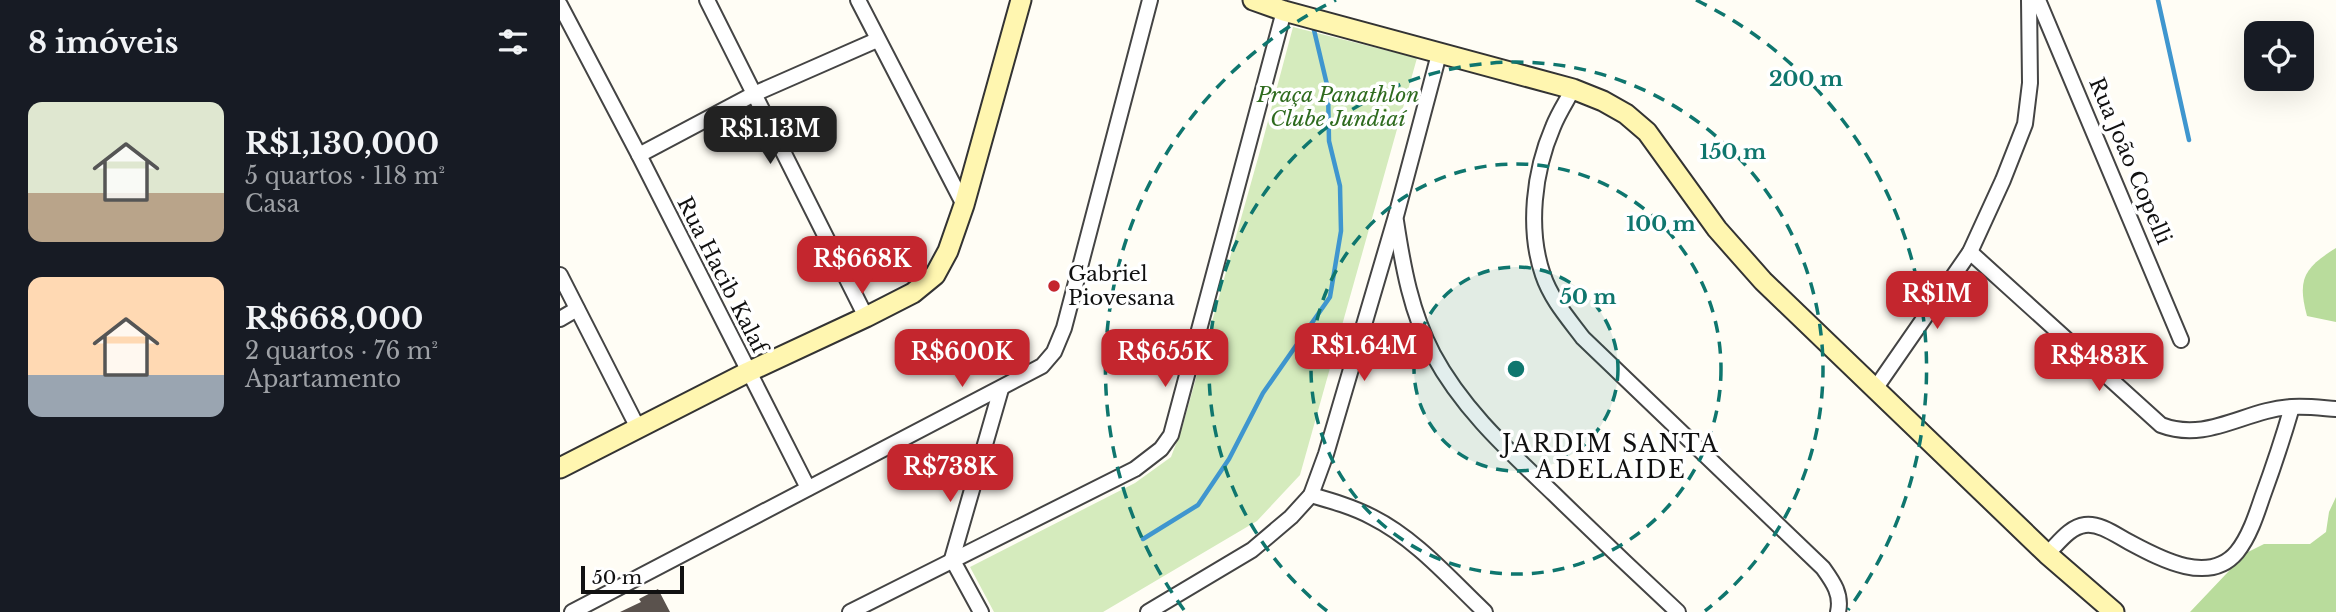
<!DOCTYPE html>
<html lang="pt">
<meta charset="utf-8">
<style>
:root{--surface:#171b24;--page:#242831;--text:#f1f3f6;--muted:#9ea1a6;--accent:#c4262e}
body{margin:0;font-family:"Libre Baskerville",serif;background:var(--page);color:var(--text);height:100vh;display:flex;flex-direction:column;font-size:26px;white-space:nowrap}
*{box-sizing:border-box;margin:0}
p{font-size:23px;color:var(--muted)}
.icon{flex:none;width:38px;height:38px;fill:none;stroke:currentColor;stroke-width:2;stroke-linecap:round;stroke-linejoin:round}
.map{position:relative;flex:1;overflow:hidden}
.drawer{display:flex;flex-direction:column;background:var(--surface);width:560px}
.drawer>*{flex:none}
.buttons{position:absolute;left:1684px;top:21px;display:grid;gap:14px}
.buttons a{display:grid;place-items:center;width:70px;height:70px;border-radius:14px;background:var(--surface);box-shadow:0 7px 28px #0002;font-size:35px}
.scale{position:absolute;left:21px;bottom:18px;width:103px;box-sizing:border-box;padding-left:7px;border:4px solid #111;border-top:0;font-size:19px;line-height:24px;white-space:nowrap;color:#111;-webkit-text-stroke:5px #fff;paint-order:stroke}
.price{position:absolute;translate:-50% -60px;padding:0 16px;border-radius:14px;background:var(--accent);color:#fff;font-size:23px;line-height:46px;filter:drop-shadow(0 2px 4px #0008)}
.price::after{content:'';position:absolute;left:50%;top:42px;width:21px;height:16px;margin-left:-10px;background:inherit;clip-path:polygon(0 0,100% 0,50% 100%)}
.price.current{background:#222;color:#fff}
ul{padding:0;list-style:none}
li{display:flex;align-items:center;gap:21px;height:175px;padding:0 28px}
li span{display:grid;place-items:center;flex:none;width:196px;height:140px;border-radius:14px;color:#555}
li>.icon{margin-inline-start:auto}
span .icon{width:84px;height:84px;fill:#fffc;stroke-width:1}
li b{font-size:30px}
h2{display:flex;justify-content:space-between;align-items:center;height:84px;padding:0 28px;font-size:30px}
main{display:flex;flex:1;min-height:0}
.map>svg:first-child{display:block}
</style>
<main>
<section class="drawer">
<h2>8 imóveis<svg class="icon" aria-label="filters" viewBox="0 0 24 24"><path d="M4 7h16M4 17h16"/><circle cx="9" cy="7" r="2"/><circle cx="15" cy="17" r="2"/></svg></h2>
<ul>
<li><span style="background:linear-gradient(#dfe7d0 65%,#b9a48a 0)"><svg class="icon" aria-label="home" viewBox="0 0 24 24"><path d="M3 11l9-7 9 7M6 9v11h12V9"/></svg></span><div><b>R$1,130,000</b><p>5 quartos · 118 m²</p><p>Casa</p></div></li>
<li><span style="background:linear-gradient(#ffd9b3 70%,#9aa5b1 0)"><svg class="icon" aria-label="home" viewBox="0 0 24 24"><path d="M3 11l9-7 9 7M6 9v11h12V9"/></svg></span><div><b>R$668,000</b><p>2 quartos · 76 m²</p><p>Apartamento</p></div></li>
</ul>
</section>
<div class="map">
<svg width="1776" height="612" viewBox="0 0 1776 612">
<rect width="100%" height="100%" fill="#fffdf5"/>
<polygon fill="#d5ebbd" points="733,27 857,58 740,475 697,521 543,612 434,612 410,567 575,483 611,457 622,428 700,151"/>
<g fill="#b9dc9c">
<path d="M1776 248V322L1747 316C1737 279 1744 268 1776 248Z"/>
<polygon points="1776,497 1776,612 1630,612 1686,553 1704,544 1750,544 1766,532 1769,512"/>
</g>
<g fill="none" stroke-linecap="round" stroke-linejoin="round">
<g stroke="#3f96cf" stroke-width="4.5">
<polyline points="1598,0 1629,140"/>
<polyline points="583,539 638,505 669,459 703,393 770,297 781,231 780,186 769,141 768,89 754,30"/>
</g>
</g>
<polygon fill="#5a524d" points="98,589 110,612 60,612 81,602 79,599"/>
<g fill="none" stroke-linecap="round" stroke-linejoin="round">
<defs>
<g id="street">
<polyline points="147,0 306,317"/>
<polyline points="298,0 404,205"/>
<polyline points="1478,0 1621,340"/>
<polyline points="0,5 79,155 248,488"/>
<path d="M1013 89C1006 102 998 114 993 127 974 171 967 229 983 275 991 299 1008 318 1023 338L1263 568C1273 582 1282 594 1278 612"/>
<polyline points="79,155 194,94 317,40"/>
<path d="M836 221C843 267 851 312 873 354 903 410 949 451 994 494 1035 534 1076 573 1118 612"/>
<path d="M1410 252 1601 425C1648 443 1686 409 1732 407 1747 406 1762 408 1776 409"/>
<polyline points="0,275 78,428"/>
<polyline points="0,319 17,309"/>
<polyline points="1315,389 1410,252 1443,180 1465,124 1470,83 1469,0"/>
<path d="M751 495C772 501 793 507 812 517 856 539 890 579 925 612"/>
<path d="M1487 554C1498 544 1509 527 1525 525 1540 523 1556 535 1569 542 1599 558 1649 586 1677 552 1689 537 1696 516 1702 498 1713 468 1723 438 1732 407"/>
<polyline points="12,612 482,366 494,352 504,328 590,0"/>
<polyline points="290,612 575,469 601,449 611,435 724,11"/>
<polyline points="421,612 392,559 441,389"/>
<polyline points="588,612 692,550 731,517 751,495 766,454 836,216 879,54"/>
</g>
<g id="secondary">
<polyline points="693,0 724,11 1013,89 1043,101 1066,114 1087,132 1157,229 1203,281 1487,554 1554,612"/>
<polyline points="0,468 188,372 306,317 353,293 375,275 388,251 404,205 461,0"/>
</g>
</defs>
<use href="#street" stroke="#444" stroke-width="18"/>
<use href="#secondary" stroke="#333" stroke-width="23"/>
<use href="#street" stroke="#fff" stroke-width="14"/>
<use href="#secondary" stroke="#fff6b0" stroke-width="19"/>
</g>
<circle cx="956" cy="369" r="102" fill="#0f766e" fill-opacity=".12"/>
<g fill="none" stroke="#0f766e" stroke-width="3.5" stroke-dasharray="12 9">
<circle cx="956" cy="369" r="102"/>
<circle cx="956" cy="369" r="205"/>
<path d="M767 611A307 307 0 1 1 1145 611"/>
<path d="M624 610A410 410 0 0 1 776 0M1136 0A410 410 0 0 1 1288 610"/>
</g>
<circle fill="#c4262e" stroke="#fff" stroke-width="2.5" cx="494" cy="286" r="7"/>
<g text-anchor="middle" stroke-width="7" stroke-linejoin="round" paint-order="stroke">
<g font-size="21" font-style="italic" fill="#2f6b1f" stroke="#fff">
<text x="778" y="102">Praça Panathlon<tspan x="778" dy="24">Clube Jundiaí</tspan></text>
</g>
<g font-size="21" fill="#111" stroke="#fff">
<text transform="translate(1570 161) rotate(67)" y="7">Rua João Copelli</text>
<text transform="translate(162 275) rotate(63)" y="7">Rua Hacib Kalaf</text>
</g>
<g font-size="21" fill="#111" stroke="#fff" text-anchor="start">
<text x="508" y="281">Gabriel<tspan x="508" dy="24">Piovesana</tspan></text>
</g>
<g font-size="23" letter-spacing="2" fill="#111" stroke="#fff">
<text x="1051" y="452">JARDIM SANTA<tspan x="1051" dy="26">ADELAIDE</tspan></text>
</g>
</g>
<circle cx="956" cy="369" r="10" fill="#0f766e" stroke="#fff" stroke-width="3.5"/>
<g font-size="21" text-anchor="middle" font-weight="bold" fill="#0f766e" stroke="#fff" stroke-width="7" stroke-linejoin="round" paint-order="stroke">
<text x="1246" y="86">200 m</text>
<text x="1173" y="159">150 m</text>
<text x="1101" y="231">100 m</text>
<text x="1028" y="304">50 m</text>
</g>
</svg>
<div class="buttons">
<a><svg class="icon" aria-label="locate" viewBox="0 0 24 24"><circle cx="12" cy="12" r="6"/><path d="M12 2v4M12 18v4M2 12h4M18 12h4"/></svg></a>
</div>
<div class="scale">50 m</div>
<b class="price current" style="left:210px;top:166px">R$1.13M</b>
<b class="price" style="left:302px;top:296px">R$668K</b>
<b class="price" style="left:1377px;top:331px">R$1M</b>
<b class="price" style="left:804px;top:383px">R$1.64M</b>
<b class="price" style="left:402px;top:389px">R$600K</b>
<b class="price" style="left:605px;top:389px">R$655K</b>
<b class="price" style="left:1539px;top:393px">R$483K</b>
<b class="price" style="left:390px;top:504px">R$738K</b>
</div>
</main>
